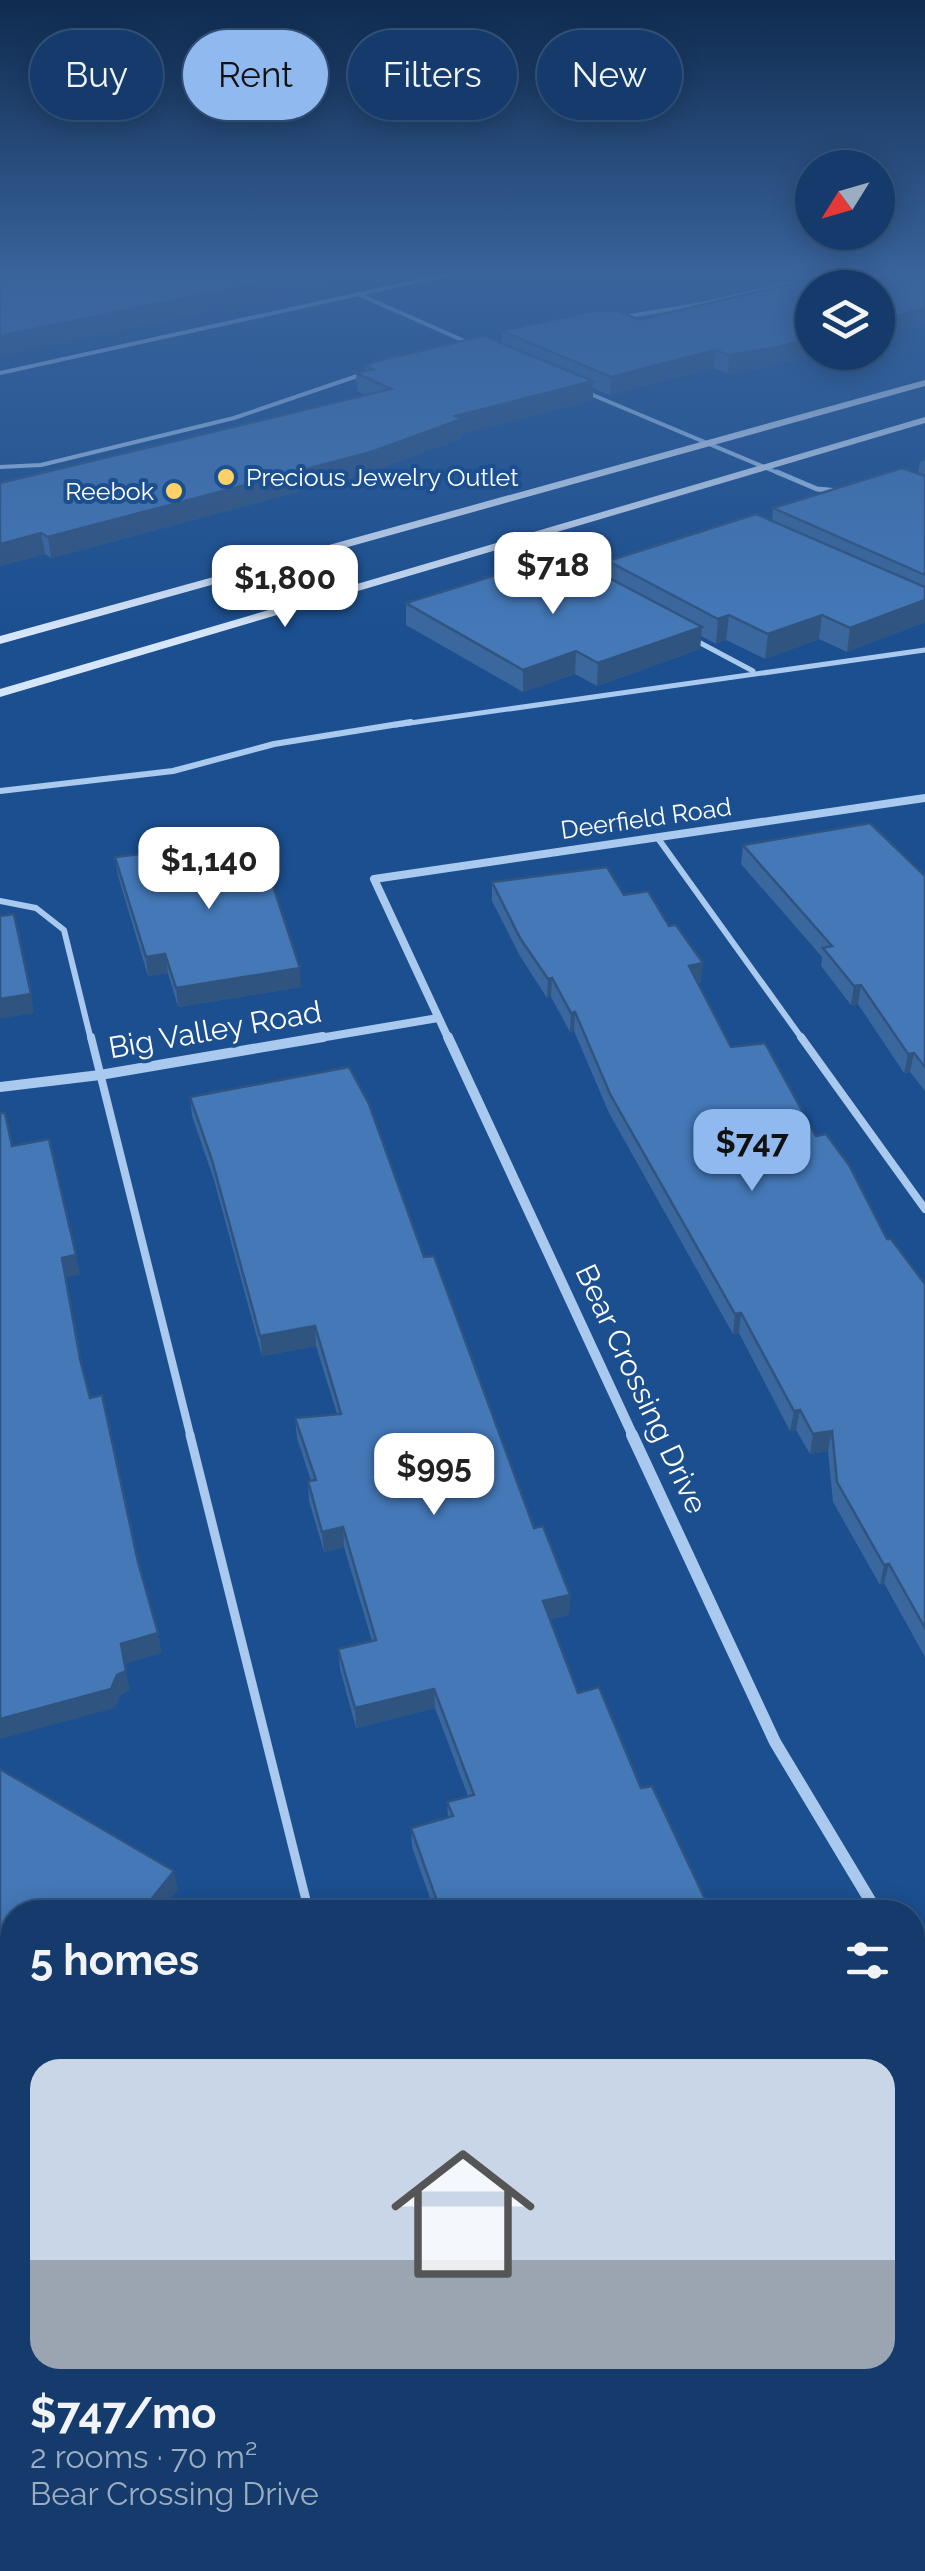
<!DOCTYPE html>
<meta charset="utf-8">
<style>
:root{--surface:#143b6b;--page:#1d4271;--text:#f1f3f6;--muted:#9dadc1;--line:#33557e;--accent:#90b9f0}
body{margin:0;font-family:Raleway,sans-serif;background:var(--page);color:var(--text);height:100vh;display:flex;flex-direction:column;font-size:38px;white-space:nowrap}
*{box-sizing:border-box;margin:0}
p{font-size:32px;color:var(--muted)}
.icon{flex:none;width:55px;height:55px;fill:none;stroke:currentColor;stroke-width:2;stroke-linecap:round;stroke-linejoin:round}
.map{position:relative;flex:1;overflow:hidden}
.side{position:absolute;left:0px;top:1900px;width:925px;height:672px;display:flex;flex-direction:column;background:var(--surface);border-radius:40px 40px 0 0;box-shadow:0 5px 25px #0003,0 0 0 2px var(--line)}
.side>*{flex:none}
.guide{position:absolute;left:30px;top:30px;width:865px;height:90px;display:flex;gap:20px}
.needle{width:65px;rotate:233deg}
.buttons{position:absolute;left:795px;top:150px;display:grid;gap:20px}
.buttons a{display:grid;place-items:center;width:100px;height:100px;border-radius:50%;background:var(--surface);box-shadow:0 5px 25px #0003,0 0 0 2px var(--line);font-size:50px}
.price{position:absolute;translate:-50% -85px;padding:0 22px;border-radius:20px;background:#fff;color:#222;font-size:32px;line-height:65px;filter:drop-shadow(0 2px 5px #0008)}
.price::after{content:'';position:absolute;left:50%;top:60px;width:30px;height:22px;margin-left:-15px;background:inherit;clip-path:polygon(0 0,100% 0,50% 100%)}
.price.selected{background:var(--accent);color:#111}
ul{padding:0;list-style:none}
li{display:grid;align-content:center;gap:20px;height:530px;padding:0 30px}
li span{display:grid;place-items:center;height:310px;border-radius:30px;color:#555}
li>.icon{margin-inline-start:auto}
span .icon{width:180px;height:180px;fill:#fffc;stroke-width:1}
li b{font-size:42px}
h2{display:flex;justify-content:space-between;align-items:center;height:120px;padding:0 30px;font-size:42px}
.tag{padding:0 35px;border-radius:45px;background:var(--surface);box-shadow:0 5px 25px #0003,0 0 0 2px var(--line);font-size:35px;line-height:90px}
.tag.selected{background:var(--accent);color:#111}
.map>svg:first-child{display:block}
</style>
<div class="map">
<svg width="925" height="2571" viewBox="0 0 925 2571">
<rect width="100%" height="100%" fill="#1b4f8f"/>
<g fill="none" stroke-linecap="round" stroke-linejoin="round">
<g stroke="#a9c9ee" stroke-width="4">
<polyline points="358,294 469,343"/>
<polyline points="623,317 703,304 825,275"/>
<polyline points="0,373 446,275"/>
<polyline points="588,393 783,475"/>
<polyline points="0,467 41,465 234,418 366,373"/>
</g>
<g stroke="#a9c9ee" stroke-width="5">
<polyline points="777,472 817,489 839,491"/>
<polyline points="691,638 753,671"/>
<polyline points="396,725 925,650"/>
</g>
<g stroke="#a9c9ee" stroke-width="6">
<polyline points="0,791 173,771 274,744 411,722"/>
<polyline points="657,837 803,1040"/>
<polyline points="0,901 36,908 64,930 91,1040"/>
</g>
<g stroke="#a9c9ee" stroke-width="8">
<polyline points="91,1037 191,1438"/>
<polyline points="801,1037 925,1209"/>
</g>
<polyline stroke="#a9c9ee" stroke-width="9" points="190,1435 309,1912"/>
<g stroke="#a9c9ee" stroke-width="11">
<polyline points="0,2192 12,2188"/>
<polyline points="522,2560 526,2571"/>
</g>
<g stroke="#a9c9ee" stroke-width="8">
<polyline points="308,1040 438,1018"/>
<polyline points="449,1040 374,879 925,798"/>
</g>
<g stroke="#a9c9ee" stroke-width="10">
<polyline points="448,1037 634,1438"/>
<polyline points="0,1087 100,1075 323,1037"/>
</g>
<polyline stroke="#a9c9ee" stroke-width="12" points="632,1435 775,1742 877,1912"/>
<polyline stroke="#a9c9ee" stroke-width="15" points="912,1971 925,1992"/>
<g fill="#d6e6fa" fill-rule="evenodd">
<polygon points="925,380 925,386 0,644 0,636"/>
<polygon points="925,417 925,423 0,697 0,689"/>
</g>
</g>
<g fill="#3a679d">
<polygon points="827,275 925,275 925,325 878,338 878,288 812,288 812,352 823,352 772,366 728,374 714,368 610,395 593,388 593,400 462,434 462,438 371,472 51,558 45,554 0,566 0,483 365,395 357,391 356,373 365,371 365,365 381,360 484,336 502,343 502,331 599,310 618,311 639,320"/>
<polygon points="925,460 925,622 847,652 819,639 765,659 726,640 716,644 701,636 700,649 597,686 575,674 523,692 406,625 406,603 607,577 608,561 772,521 773,508 918,473 920,462"/>
<polygon points="743,845 925,876 925,1091 910,1072 904,1073 858,1004 851,1005 821,966 822,957 741,864"/>
<polygon points="115,857 301,987 178,1007 168,973 148,976 118,876"/>
<polygon points="492,882 624,895 701,982 698,983 731,1047 816,1136 887,1239 925,1284 925,1657 884,1583 880,1585 833,1502 828,1451 810,1454 796,1430 790,1431 739,1333 733,1334 609,1113 574,1031 570,1032 551,997 547,998 520,956 492,901"/>
<polygon points="190,1097 424,1257 534,1528 570,1595 569,1615 550,1619 578,1693 641,1788 711,1912 435,1912 412,1847 411,1828 448,1817 447,1802 468,1796 435,1708 356,1728 340,1669 338,1649 372,1641 344,1547 324,1552 309,1501 308,1481 311,1481 297,1438 295,1418 337,1414 316,1346 262,1356 214,1180 192,1116"/>
<polygon points="0,1769 178,1890 12,1912 12,2014 0,2006"/>
<polygon points="688,2560 912,2560 925,2571 693,2571"/>
</g>
<g fill="#305480">
<polygon points="297,275 381,275 0,356 0,336"/>
<polygon points="925,308 925,325 878,338 878,321"/>
<polygon points="812,338 812,352 823,352 772,366 728,374 729,355"/>
<polygon points="715,350 714,368 610,395 611,377"/>
<polygon points="593,381 593,400 462,434 462,438 371,472 51,558 48,537 456,416"/>
<polygon points="41,533 45,554 0,566 0,544"/>
<polygon points="925,600 925,622 847,652 850,628"/>
<polygon points="729,615 726,640 716,644 718,619"/>
<polygon points="822,615 819,639 765,659 768,634"/>
<polygon points="702,627 700,649 597,686 598,663"/>
<polygon points="576,651 575,674 523,692 523,670"/>
<polygon points="165,954 168,973 148,976 146,957"/>
<polygon points="703,963 701,982 687,985 689,966"/>
<polygon points="300,968 301,987 178,1007 176,988"/>
<polygon points="552,978 551,997 547,998 548,979"/>
<polygon points="861,985 858,1004 851,1005 854,986"/>
<polygon points="31,994 34,1013 0,1019 0,999"/>
<polygon points="575,1012 574,1031 570,1032 571,1013"/>
<polygon points="914,1053 910,1072 904,1073 908,1054"/>
<polygon points="76,1255 80,1275 66,1277 62,1258"/>
<polygon points="741,1313 739,1333 733,1334 735,1314"/>
<polygon points="315,1326 316,1346 262,1356 260,1336"/>
<polygon points="800,1410 796,1430 790,1431 794,1411"/>
<polygon points="832,1431 828,1451 810,1454 813,1434"/>
<polygon points="343,1527 344,1547 324,1552 322,1532"/>
<polygon points="889,1564 884,1583 880,1585 884,1565"/>
<polygon points="570,1595 569,1615 542,1621 543,1601"/>
<polygon points="158,1633 162,1653 125,1664 121,1644"/>
<polygon points="126,1671 130,1690 121,1695 115,1708 0,1739 0,1719"/>
<polygon points="434,1689 435,1708 356,1728 355,1708"/>
<polygon points="174,1871 178,1890 160,1912 141,1912"/>
<polygon points="454,1899 454,1912 438,1912 438,1904"/>
<polygon points="28,2560 40,2560 36,2571 24,2571"/>
</g>
<g fill="#4478b7" stroke="#305480" stroke-width="2.5">
<polygon points="0,275 297,275 0,336"/>
<polygon points="827,275 925,275 925,308 878,321 878,288 812,288 812,338 774,348 729,355 715,350 611,377 502,331 599,310 618,311 639,320"/>
<polygon points="484,336 593,381 456,416 462,419 371,452 48,537 41,533 0,544 0,483 391,389 356,373 373,369 365,365 381,360"/>
<polygon points="902,468 925,476 925,575 773,508"/>
<polygon points="756,514 925,587 925,600 850,628 822,615 768,634 729,615 718,619 608,561"/>
<polygon points="592,569 702,627 598,663 576,651 523,670 406,603 512,570 541,585"/>
<polygon points="870,823 925,876 925,1067 914,1053 908,1054 861,985 854,986 823,948 832,946 743,845"/>
<polygon points="258,840 300,968 176,988 165,954 146,957 115,857"/>
<polygon points="607,867 624,895 648,891 669,926 676,925 703,963 689,966 731,1047 765,1043 816,1136 826,1134 849,1165 887,1239 891,1239 925,1284 925,1628 889,1564 884,1565 837,1482 832,1431 813,1434 800,1410 794,1411 741,1313 735,1314 610,1094 575,1012 571,1013 552,978 548,979 520,938 492,882"/>
<polygon points="14,914 31,994 0,999 0,916"/>
<polygon points="349,1067 369,1104 424,1257 434,1256 534,1528 543,1526 570,1595 543,1601 578,1693 599,1687 641,1788 652,1786 711,1912 459,1912 454,1899 438,1904 411,1828 453,1816 447,1802 474,1795 434,1689 355,1708 338,1649 376,1640 343,1527 322,1532 308,1481 316,1480 295,1418 341,1414 315,1326 260,1336 212,1160 190,1097"/>
<polygon points="0,1113 5,1113 12,1146 49,1139 76,1255 62,1258 80,1359 90,1398 102,1395 138,1562 158,1633 121,1644 126,1671 117,1675 111,1689 0,1719"/>
<polygon points="0,1769 174,1871 141,1912 12,1912 12,2000 0,1992"/>
<polygon points="925,2363 925,2571 703,2571 698,2560 912,2560 912,2370"/>
<polygon points="0,2372 12,2377 12,2560 28,2560 24,2571 0,2571"/>
</g>
<linearGradient id="sky" x2="0" y2="1"><stop stop-color="#0f2b4f"/><stop offset="0.43" stop-color="#39639b"/><stop offset="1" stop-color="#39639b" stop-opacity="0"/></linearGradient>
<rect width="925" height="635" fill="url(#sky)"/>
<g fill="#ffd166" stroke="#1b4f8f" stroke-width="4">
<circle cx="226" cy="477" r="10"/>
<circle cx="174" cy="491" r="10"/>
</g>
<g text-anchor="middle" stroke-width="8" stroke-linejoin="round" paint-order="stroke">
<g font-size="25" fill="#fff" stroke="#1b4f8f" text-anchor="start">
<text x="246" y="486">Precious Jewelry Outlet</text>
<text x="154" y="500" text-anchor="end">Reebok</text>
</g>
<g font-size="25" fill="#fff" stroke="#1b4f8f">
<text transform="translate(646 818) rotate(-8)" y="9">Deerfield Road</text>
</g>
<g font-size="30" fill="#fff" stroke="#1b4f8f">
<text transform="translate(215 1030) rotate(-10)" y="10">Big Valley Road</text>
<text transform="translate(641 1389) rotate(65)" y="10">Bear Crossing Drive</text>
</g>
</g>
</svg>
<div class="buttons">
<a><svg class="needle" viewBox="-14 -14 28 28"><path d="M0-13l5 13h-10z" fill="#e53935"/><path d="M0 13l5-13h-10z" fill="#9dadc1"/></svg></a>
<a><svg class="icon" aria-label="layers" viewBox="0 0 24 24"><path d="M12 4l9 5-9 5-9-5zM3 14l9 5 9-5"/></svg></a>
</div>
<b class="price" style="left:553px;top:617px">$718</b>
<b class="price" style="left:285px;top:630px">$1,800</b>
<b class="price" style="left:209px;top:912px">$1,140</b>
<b class="price selected" style="left:752px;top:1194px">$747</b>
<b class="price" style="left:434px;top:1518px">$995</b>
<div class="guide">
<a class="tag">Buy</a>
<a class="tag selected">Rent</a>
<a class="tag">Filters</a>
<a class="tag">New</a>
</div>
<section class="side">
<h2>5 homes<svg class="icon" aria-label="filters" viewBox="0 0 24 24"><path d="M4 7h16M4 17h16"/><circle cx="9" cy="7" r="2"/><circle cx="15" cy="17" r="2"/></svg></h2>
<ul>
<li><span style="background:linear-gradient(#c9d6e8 65%,#9aa5b1 0)"><svg class="icon" aria-label="home" viewBox="0 0 24 24"><path d="M3 11l9-7 9 7M6 9v11h12V9"/></svg></span><div><b>$747/mo</b><p>2 rooms · 70 m²</p><p>Bear Crossing Drive</p></div></li>
</ul>
</section>
</div>
